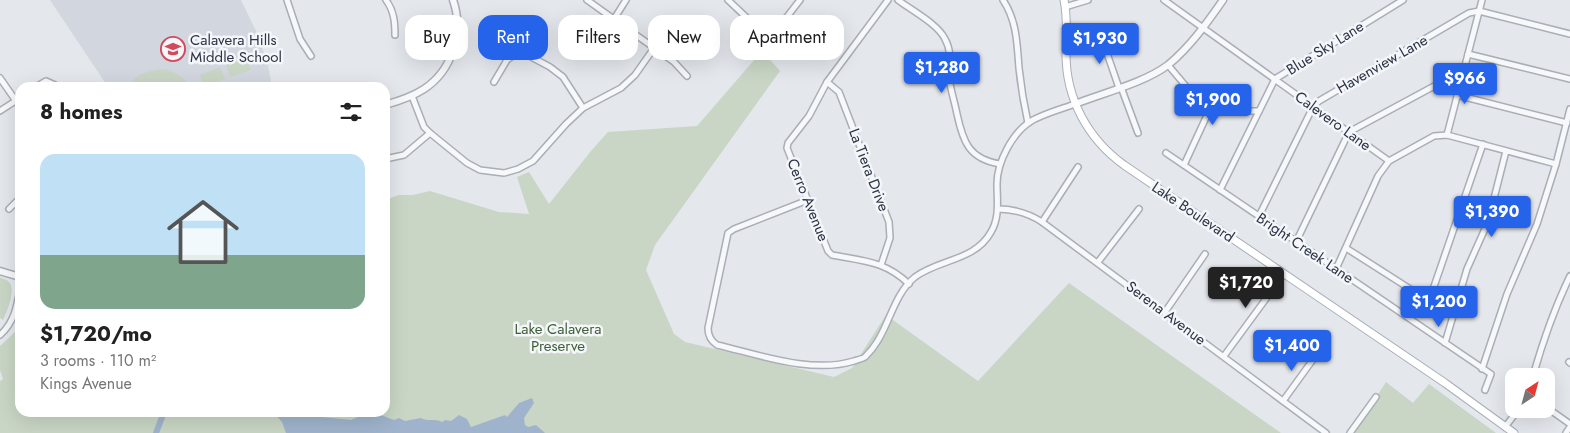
<!DOCTYPE html>
<meta charset="utf-8">
<style>
:root{--surface:#fff;--page:#f2f2f2;--text:#222;--muted:#767676;--line:#e0e0e0;--accent:#2563eb}
body{margin:0;font-family:Jost,sans-serif;background:var(--page);color:var(--text);height:100vh;display:flex;flex-direction:column;font-size:19px;white-space:nowrap}
*{box-sizing:border-box;margin:0}
p{font-size:16px;color:var(--muted)}
.icon{flex:none;width:28px;height:28px;fill:none;stroke:currentColor;stroke-width:2;stroke-linecap:round;stroke-linejoin:round}
.map{position:relative;flex:1;overflow:hidden}
.drawer{position:absolute;left:15px;top:82px;width:375px;height:335px;display:flex;flex-direction:column;background:var(--surface);border-radius:15px;box-shadow:0 5px 20px #0002}
.drawer>*{flex:none}
.hud{position:absolute;left:405px;top:15px;width:475px;height:45px;display:flex;gap:10px}
.needle{width:32px;rotate:36deg}
.buttons{position:absolute;left:1505px;top:368px;display:grid;gap:10px}
.buttons a{display:grid;place-items:center;width:50px;height:50px;border-radius:10px;background:var(--surface);box-shadow:0 5px 20px #0002;font-size:25px}
.price{position:absolute;translate:-50% -42px;padding:0 11px;border-radius:5px;background:var(--accent);color:#fff;font-size:16px;line-height:32px;filter:drop-shadow(0 1px 2px #0008)}
.price::after{content:'';position:absolute;left:50%;top:30px;width:15px;height:11px;margin-left:-8px;background:inherit;clip-path:polygon(0 0,100% 0,50% 100%)}
.price.selected{background:#222;color:#fff}
ul{padding:0;list-style:none}
li{display:grid;align-content:center;gap:10px;height:265px;padding:0 25px}
li+li{border-top:1px solid var(--line)}
li span{display:grid;place-items:center;height:155px;border-radius:15px;color:#555}
li>.icon{margin-inline-start:auto}
span .icon{width:90px;height:90px;fill:#fffc;stroke-width:1}
li b{font-size:21px}
h2{display:flex;justify-content:space-between;align-items:center;height:60px;padding:0 25px;font-size:21px}
.chip{padding:0 18px;border-radius:15px;background:var(--surface);box-shadow:0 5px 20px #0002;font-size:18px;line-height:45px}
.chip.selected{background:var(--accent);color:#fff}
.map>svg:first-child{display:block}
</style>
<div class="map">
<svg width="1570" height="433" viewBox="0 0 1570 433">
<rect width="100%" height="100%" fill="#e4e7ec"/>
<polygon fill="#d2d6de" points="50,0 241,0 257,33 268,65 272,87 108,87"/>
<g fill="#c9d6c5">
<polygon points="762,51 780,71 655,245 646,270 674,334 685,342 834,377 852,368 886,315 978,381 1069,283 1281,433 0,433 0,381 3,379 0,370 0,346 16,331 20,334 20,412 385,412 385,200 399,195 413,195 430,191 499,212 529,214 517,177 529,172 549,204 591,151 608,132 697,126"/>
<polygon points="246,58 251,70 230,77 226,65"/>
<polygon points="220,67 225,79 204,86 200,75"/>
<path d="M164 69C176 73 185 77 191 87H127C137 74 148 70 164 69Z"/>
<path d="M0 277C1 278 7 280 8 281 17 288 7 312 3 320L0 318Z"/>
<polygon points="1386,382 1413,403 1429,384 1496,433 1353,433"/>
</g>
<path fill="#9fb4cc" d="M532 398 534 403 524 418 525 425 528 427 536 425 545 433H286L282 422 274 413H316L322 417 351 420 360 416 381 415 394 420 399 418 405 421 421 418C427 422 435 418 442 422L445 420 451 421 459 415 467 419 471 427 505 415 507 417 519 403Z"/>
<g fill="none" stroke-linecap="round" stroke-linejoin="round">
<polyline stroke="#9fb4cc" stroke-width="6" points="156,433 164,412"/>
<defs>
<g id="minor">
<polyline points="287,0 300,39 311,56"/>
<path d="M386 0C394 11 395 22 395 35"/>
<polyline points="587,0 674,62 687,76"/>
<polyline points="728,0 764,34 768,37 772,36 800,0"/>
<path d="M888 0 827 82 809 116 788 143 787 148 828 251 832 255C864 261 885 261 909 284"/>
<path d="M898 0C911 10 938 24 945 39 953 53 949 69 950 84 952 94 955 104 957 114 963 142 969 159 1000 164"/>
<path d="M1003 0C1017 21 1017 44 1019 68 1021 87 1024 105 1028 123"/>
<polyline points="1164,0 1389,161"/>
<polyline points="1065,7 1088,0"/>
<polyline points="614,19 626,0"/>
<polyline points="1101,36 1119,88"/>
<polyline points="1468,54 1570,79"/>
<polyline points="1168,65 1195,97"/>
<polyline points="0,78 16,101"/>
<polyline points="494,82 507,60 520,51 550,67 563,77 583,108"/>
<polyline points="827,82 839,92 889,222 890,238 881,265"/>
<polyline points="1121,87 1138,133"/>
<polyline points="34,88 46,81 55,85 58,88"/>
<polyline points="1457,95 1567,123"/>
<polyline points="412,96 424,127 430,133 467,163 480,170 504,173 518,169 533,161 566,124 583,108 621,88 635,75 654,48"/>
<polyline points="0,111 20,98"/>
<polyline points="1447,135 1482,0"/>
<polyline points="1166,153 1491,374 1485,390"/>
<polyline points="385,159 404,155 430,133"/>
<polyline points="1184,165 1209,111 1259,111"/>
<polyline points="1220,190 1275,79 1403,0"/>
<path d="M808 200 734 229 728 233 708 328C708 336 711 341 717 345 760 355 812 374 854 361 857 360 862 359 865 357 869 353 874 347 877 342 890 322 895 293 915 277 939 259 975 261 991 232 1000 217 997 200 997 184 997 162 1013 131 1033 120 1046 113 1061 109 1075 104"/>
<polyline points="9,209 20,198"/>
<path d="M998 209C1015 209 1028 213 1042 222L1326 433"/>
<polyline points="1259,216 1313,107 1319,101 1469,13 1479,11 1570,34"/>
<polyline points="1042,222 1078,167"/>
<polyline points="1296,242 1349,132 1464,70"/>
<polyline points="1346,248 1429,301 1483,144"/>
<polyline points="1098,262 1139,209"/>
<polyline points="1336,269 1378,176 1389,161 1434,136 1447,135 1556,164"/>
<polyline points="1165,312 1205,254"/>
<path d="M0 335C14 323 17 306 20 289"/>
<polyline points="1445,343 1467,269 1488,222 1506,151"/>
<polyline points="1224,356 1284,274"/>
<polyline points="1569,362 1570,363"/>
<polyline points="1482,369 1507,294 1537,224 1556,164 1570,109"/>
<path d="M1533 376C1543 341 1554 309 1570 276"/>
<polyline points="1283,401 1317,354"/>
<polyline points="1546,407 1570,424"/>
<polyline points="1505,427 1519,409"/>
<polyline points="1350,433 1376,397"/>
<polyline points="1566,433 1570,427"/>
</g>
<g id="tertiary">
<path d="M1075 104C1103 93 1144 83 1168 65 1190 47 1207 23 1223 0"/>
<path d="M385 105C399 101 412 97 424 89 453 70 464 31 453 0"/>
<polyline points="0,271 20,277"/>
</g>
<path id="secondary" d="M1064 0C1068 19 1066 35 1066 54 1066 99 1088 139 1124 165L1445 383 1514 433"/>
</defs>
<use href="#minor" stroke="#a9aeb7" stroke-width="8"/>
<use href="#tertiary" stroke="#a9aeb7" stroke-width="9"/>
<use href="#secondary" stroke="#a9aeb7" stroke-width="9"/>
<use href="#minor" stroke="#f7f8fa" stroke-width="5"/>
<use href="#tertiary" stroke="#f7f8fa" stroke-width="6"/>
<use href="#secondary" stroke="#fff" stroke-width="7"/>
</g>
<defs>
<symbol id="school-ring" viewBox="-11 -11 22 22"><circle r="9.5" fill="#f4f6f9" stroke="#d1495b" stroke-width="1.5"/><path d="M0-5L7-2L0 1L-7-2ZM-4 1L0 2.5L4 1V4Q0 6-4 4Z" fill="#d1495b"/></symbol>
</defs>
<g fill-rule="evenodd">
<use href="#school-ring" x="159" y="35" width="28" height="28"/>
</g>
<g text-anchor="middle" stroke-width="5" stroke-linejoin="round" paint-order="stroke">
<g font-size="15" fill="#2b3445" stroke="#f4f6f9" text-anchor="start">
<text x="190" y="45">Calavera Hills<tspan x="190" dy="17">Middle School</tspan></text>
</g>
<g font-size="15" fill="#2b3445" stroke="#f4f6f9">
<text transform="translate(1325 48) rotate(-32)" y="5">Blue Sky Lane</text>
<text transform="translate(1382 64) rotate(-30)" y="5">Havenview Lane</text>
<text transform="translate(1333 121) rotate(36)" y="5">Calevero Lane</text>
<text transform="translate(869 170) rotate(69)" y="5">La Tiera Drive</text>
<text transform="translate(808 200) rotate(68)" y="5">Cerro Avenue</text>
<text transform="translate(1193 212) rotate(34)" y="5">Lake Boulevard</text>
<text transform="translate(1305 248) rotate(34)" y="5">Bright Creek Lane</text>
<text transform="translate(1166 313) rotate(37)" y="5">Serena Avenue</text>
</g>
<g font-size="15" fill="#3f6138" stroke="#f4f6f9">
<text x="558" y="334">Lake Calavera<tspan x="558" dy="17">Preserve</tspan></text>
</g>
</g>
</svg>
<div class="buttons">
<a><svg class="needle" viewBox="-14 -14 28 28"><path d="M0-13l5 13h-10z" fill="#e53935"/><path d="M0 13l5-13h-10z" fill="#767676"/></svg></a>
</div>
<b class="price" style="left:1100px;top:65px">$1,930</b>
<b class="price" style="left:942px;top:94px">$1,280</b>
<b class="price" style="left:1465px;top:105px">$966</b>
<b class="price" style="left:1213px;top:126px">$1,900</b>
<b class="price" style="left:1492px;top:238px">$1,390</b>
<b class="price selected" style="left:1246px;top:309px">$1,720</b>
<b class="price" style="left:1439px;top:328px">$1,200</b>
<b class="price" style="left:1292px;top:372px">$1,400</b>
<div class="hud">
<a class="chip">Buy</a>
<a class="chip selected">Rent</a>
<a class="chip">Filters</a>
<a class="chip">New</a>
<a class="chip">Apartment</a>
</div>
<section class="drawer">
<h2>8 homes<svg class="icon" aria-label="filters" viewBox="0 0 24 24"><path d="M4 7h16M4 17h16"/><circle cx="9" cy="7" r="2"/><circle cx="15" cy="17" r="2"/></svg></h2>
<ul>
<li><span style="background:linear-gradient(#bfe0f5 65%,#7fa58c 0)"><svg class="icon" aria-label="home" viewBox="0 0 24 24"><path d="M3 11l9-7 9 7M6 9v11h12V9"/></svg></span><div><b>$1,720/mo</b><p>3 rooms · 110 m²</p><p>Kings Avenue</p></div></li>
</ul>
</section>
</div>
